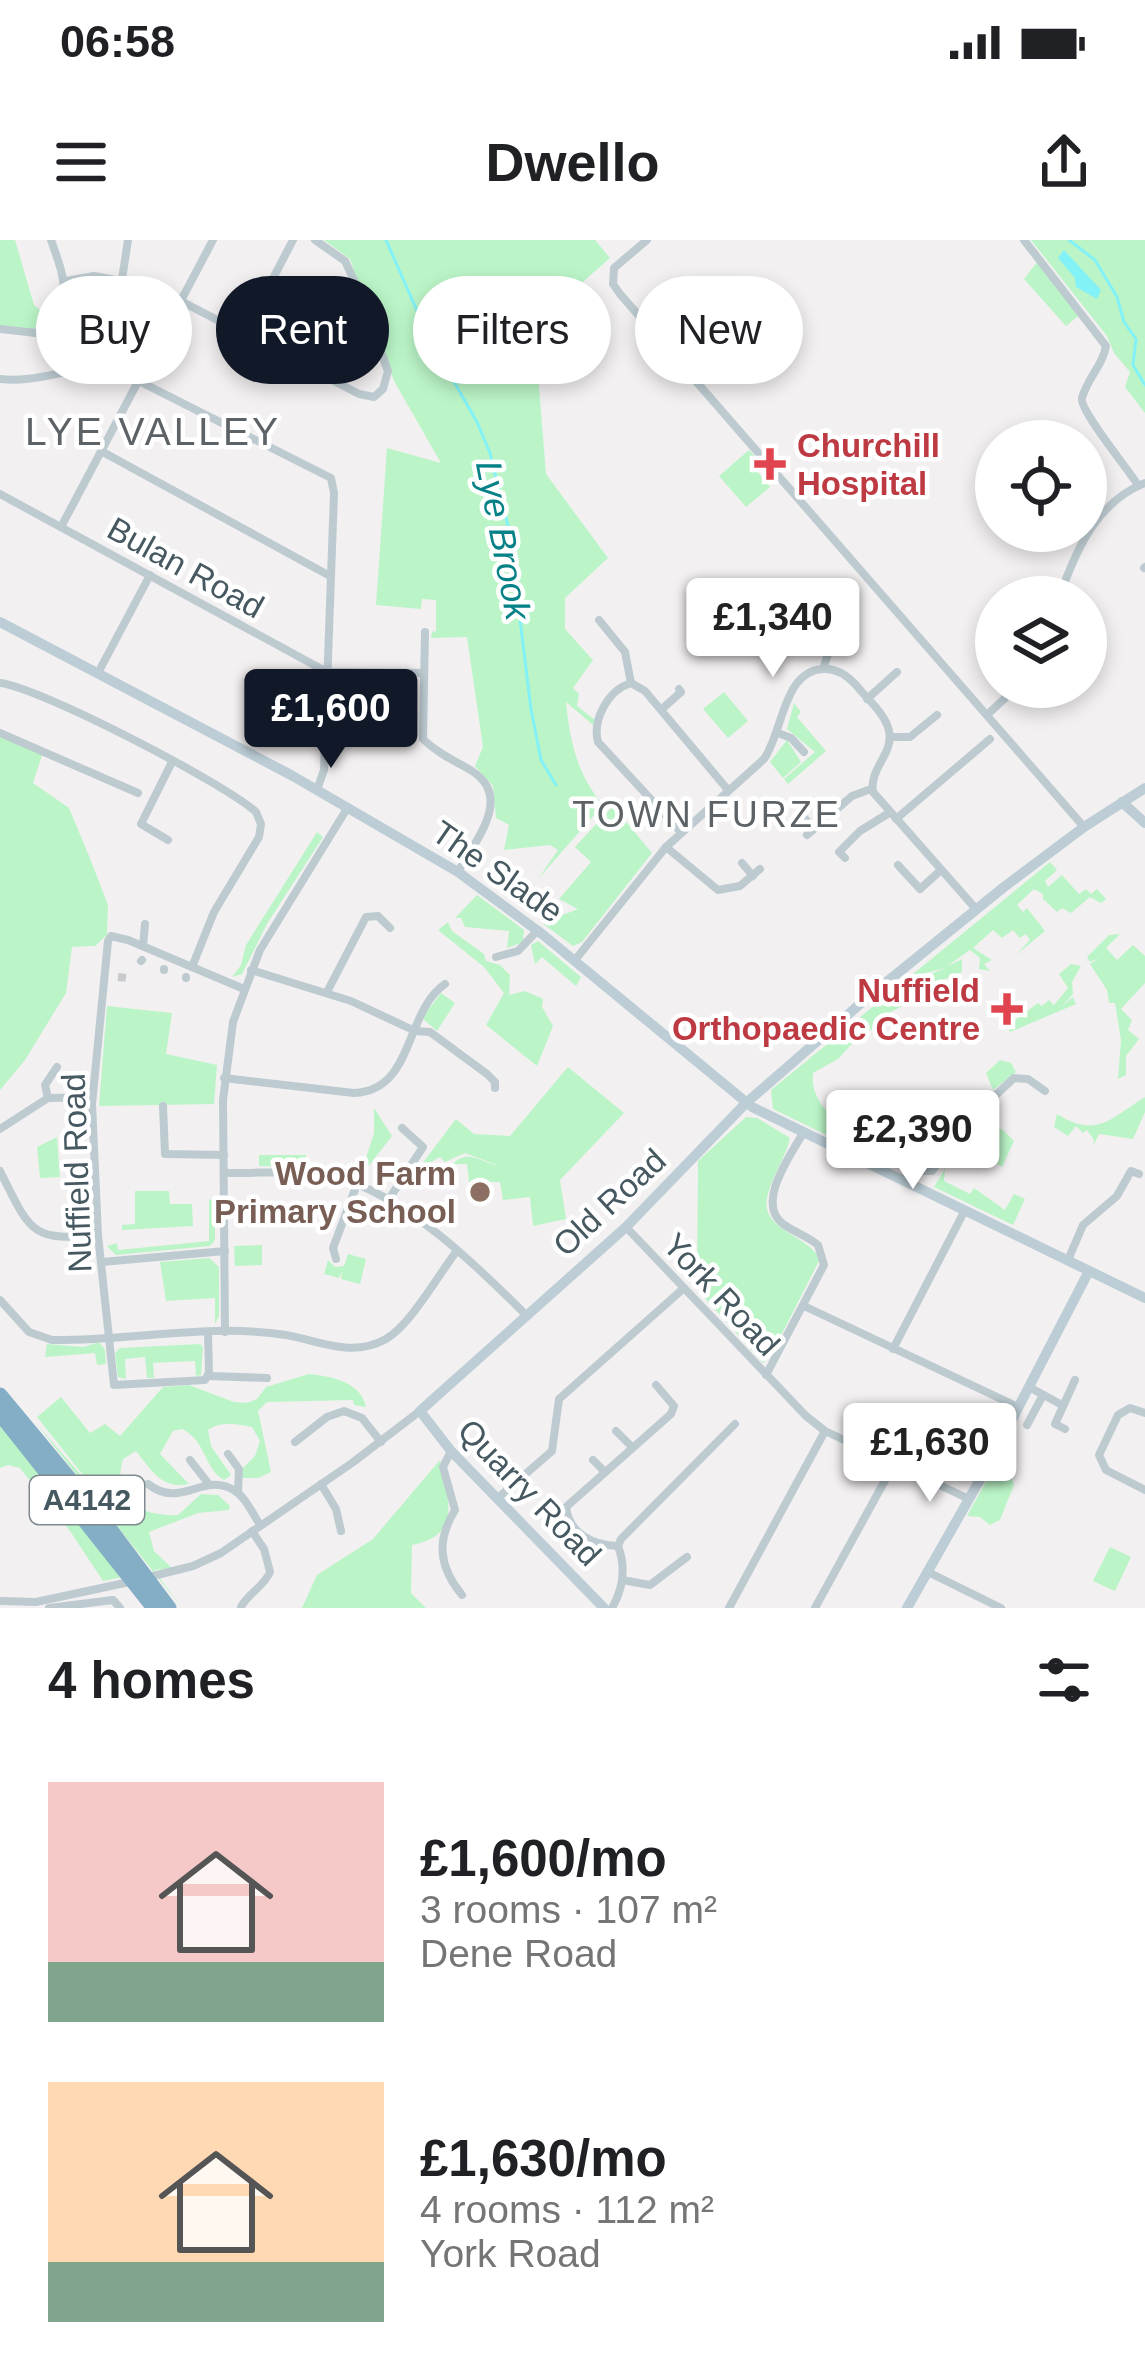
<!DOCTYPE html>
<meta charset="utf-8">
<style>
:root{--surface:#fff;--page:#f6f6f6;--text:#202124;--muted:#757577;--accent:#111827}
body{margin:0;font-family:Helvetica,sans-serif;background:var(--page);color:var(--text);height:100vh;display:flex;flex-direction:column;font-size:45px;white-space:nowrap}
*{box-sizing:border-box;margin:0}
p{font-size:39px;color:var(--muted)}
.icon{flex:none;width:66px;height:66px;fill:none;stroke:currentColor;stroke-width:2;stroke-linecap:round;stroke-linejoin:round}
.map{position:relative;height:1368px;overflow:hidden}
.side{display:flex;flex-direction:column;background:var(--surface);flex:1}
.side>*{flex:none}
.banner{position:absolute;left:36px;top:36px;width:1074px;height:108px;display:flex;gap:24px}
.tools{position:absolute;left:975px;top:180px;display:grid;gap:24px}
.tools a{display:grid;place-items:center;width:132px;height:132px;border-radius:50%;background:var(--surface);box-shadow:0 6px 18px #0003;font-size:60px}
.price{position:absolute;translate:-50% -102px;padding:0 27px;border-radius:12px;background:#fff;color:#222;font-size:39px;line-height:78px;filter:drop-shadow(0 3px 6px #0008)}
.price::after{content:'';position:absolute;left:50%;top:72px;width:36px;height:27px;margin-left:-18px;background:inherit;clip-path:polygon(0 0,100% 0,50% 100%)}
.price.on{background:var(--accent);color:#fff}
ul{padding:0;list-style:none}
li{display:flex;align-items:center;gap:36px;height:300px;padding:0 48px}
li span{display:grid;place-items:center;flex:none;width:336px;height:240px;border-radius:0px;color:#555}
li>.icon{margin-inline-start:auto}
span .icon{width:144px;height:144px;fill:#fffc;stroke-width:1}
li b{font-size:51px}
h2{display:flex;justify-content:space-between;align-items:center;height:144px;padding:0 48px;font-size:51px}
.pill{padding:0 42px;border-radius:54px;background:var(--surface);box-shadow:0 6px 18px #0003;font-size:42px;line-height:108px}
.pill.on{background:var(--accent);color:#fff}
.status{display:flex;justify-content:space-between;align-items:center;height:84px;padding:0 60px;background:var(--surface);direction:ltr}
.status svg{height:33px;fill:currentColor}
header{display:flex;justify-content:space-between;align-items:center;height:156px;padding:0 48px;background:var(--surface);font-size:54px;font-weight:700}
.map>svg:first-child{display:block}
</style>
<div class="status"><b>06:58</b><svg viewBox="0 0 49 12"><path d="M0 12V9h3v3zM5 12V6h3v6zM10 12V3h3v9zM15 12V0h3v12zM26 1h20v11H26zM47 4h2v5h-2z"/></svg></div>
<header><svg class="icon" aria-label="menu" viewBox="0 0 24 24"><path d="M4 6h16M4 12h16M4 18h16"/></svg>Dwello<svg class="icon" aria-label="share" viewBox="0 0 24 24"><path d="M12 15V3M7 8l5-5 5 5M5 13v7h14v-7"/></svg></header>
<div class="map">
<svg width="1145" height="1368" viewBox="0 0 1145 1368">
<rect width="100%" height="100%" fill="#f3f0f1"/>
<g fill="#bbf5c7">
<polygon points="0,0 15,0 34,65 46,75 33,90 0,86"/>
<path d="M324 0H595L610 18 534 85 546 234 608 318 565 358V389L593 420 573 448 579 454 577 466 595 480 593 485 566 462C570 502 577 534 603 565L538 639 558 610 550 605 504 610 509 585 496 578 493 546 475 526 483 507 467 397 431 398 432 392 436 391V360L422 359 421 369 376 365 387 208 441 223 394 141 350 19Z"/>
<polygon points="1031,0 1145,0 1145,173 1125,147 1130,132 1114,113 1107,96"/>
<polygon points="1038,21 1082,73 1066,86 1024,39"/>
<polygon points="749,210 764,226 758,232 770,247 746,267 719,236"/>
<polygon points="724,452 748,481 728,498 703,469"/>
<polygon points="794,463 801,472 797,477 826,511 788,544 784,539 815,512 787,489"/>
<polygon points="0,495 42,515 33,543 69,568 89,616 108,665 107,695 95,706 72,707 66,753 25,820 0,850"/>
<polygon points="787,500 801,522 783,538 770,522"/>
<polygon points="613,566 652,613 582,702 573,706 542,683 578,669 559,659 591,622 575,607"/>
<polygon points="317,592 323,597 267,684 242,734 232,737 241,725 246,705"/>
<path d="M1050 622 1057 630 1045 641 1048 647 1062 635 1079 654 1086 649 1091 654 1097 649 1106 659 1101 663 1090 657 1071 673 1062 668 1057 672 1043 659V654L1034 649 1017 665 1023 672 1027 668 1045 691 1016 715 1030 700 1026 694 1020 698 1013 690 1002 698 993 690 973 708 992 720 984 724 990 731 979 729 980 718 970 710 946 727 962 719V732L934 744 929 735 945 728 926 733 906 764 887 774 878 787 861 794 838 819 813 833C810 859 831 878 851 892L857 887 858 905 849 906 773 869 771 850Z"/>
<polygon points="477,655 524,690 523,702 507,708 509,691 465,687 461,678 455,678"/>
<polygon points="448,682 452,691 484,714 486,721 500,725 510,735 509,755 525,751 543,759 542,767 553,786 537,826 486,785 504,753 484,727 438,690"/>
<polygon points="1120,694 1106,708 1117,720 1133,705 1145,716 1145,743 1121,769 1132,780 1128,790 1139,799 1126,816 1126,835 1118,839 1121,800 1115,763 1109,763 1107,750 1090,724 1099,718 1090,722 1087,717 1109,695"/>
<polygon points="538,701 581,737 576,746 542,717 535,724 531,705"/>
<polygon points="1071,724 1081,726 1072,742 1073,754 1062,766 1073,757 1076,764 1010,792 1007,786 1038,763 1042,766 1049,760 1054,765 1068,748 1059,734"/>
<polygon points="441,753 455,763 437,791 422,778"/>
<polygon points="107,766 172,773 166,814 217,825 214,864 99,866"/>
<polygon points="1000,820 1011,823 1016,832 993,850 986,833"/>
<path d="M568 827 624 873 560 940 566 979 533 986 530 957 503 960 500 942H469L467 924H453C467 908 483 923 499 926L465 913 445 922 440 917 418 929 456 879 474 894 510 896Z"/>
<path d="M1145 857V872L1133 899 1099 894 1093 906 1094 900 1087 890 1083 893 1076 886 1068 896 1054 887 1057 874C1097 899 1111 878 1145 857Z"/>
<polygon points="374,868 392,896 360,937 374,893"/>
<path d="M746 877 757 878 790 898C786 917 773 934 768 954 757 990 806 993 820 1019L770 1117 763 1123 697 1049 698 921Z"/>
<polygon points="982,880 1003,890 1014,901 1002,927 968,907"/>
<polygon points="57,897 60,937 40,938 37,907"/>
<polygon points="259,915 306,915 306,927 259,926"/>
<polygon points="945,929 944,941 970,954 974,948 1005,970 1014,954 1025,959 1013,985 934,947"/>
<polygon points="135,951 169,951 170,964 192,964 193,986 122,990 122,985 135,984"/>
<polygon points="209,959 215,961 215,1000 210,1006 116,1015 107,1006 117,1003 118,1010 209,1001"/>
<polygon points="262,1005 262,1025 235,1026 234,1006"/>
<polygon points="348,1014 366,1019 360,1044 341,1039 342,1031 339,1038 324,1034 328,1020 335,1027 344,1026"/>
<polygon points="209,1018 219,1027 219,1076 215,1084 215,1058 166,1061 160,1022"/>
<polygon points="99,1102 105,1110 106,1124 97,1125 95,1113 45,1117 47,1104 84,1107"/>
<polygon points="200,1104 203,1107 201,1135 196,1136 195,1121 153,1123 154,1138 147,1138 145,1117 125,1119 126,1139 118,1137 115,1113 120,1108"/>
<path d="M309 1134C331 1136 361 1142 366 1167L354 1165 353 1160 267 1162 258 1171 271 1232 258 1238H242L238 1233 255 1216 260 1201 252 1187C238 1184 220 1181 208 1190L211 1206 231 1235 224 1240C204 1229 206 1200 182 1189L173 1191 160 1214 189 1244C162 1250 151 1230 136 1211L123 1219C111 1261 142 1277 178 1275L201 1254 218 1255 230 1266 229 1270 198 1273 149 1292 154 1311 172 1328 154 1330 182 1368 35 1182 102 1259 37 1177 61 1157 90 1193 105 1184 120 1196 163 1147 189 1145 234 1162 247 1163 257 1159 266 1147Z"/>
<polygon points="0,1185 123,1337 103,1341 70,1291 20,1228 8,1225 0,1228"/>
<path d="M440 1220C448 1259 463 1295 412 1305L411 1353 426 1368H302L317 1335 373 1299Z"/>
<polygon points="994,1227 1011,1236 1014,1245 1000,1280 990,1285 980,1277 967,1276"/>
<polygon points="1110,1307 1131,1317 1115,1351 1093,1341"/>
</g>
<polygon fill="#83f2f7" points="1064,10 1101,50 1097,59 1076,47 1075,38 1058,18"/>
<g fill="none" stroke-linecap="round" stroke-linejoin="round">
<g stroke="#83f2f7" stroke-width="3">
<polyline points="386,0 429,98 477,182 490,213 509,290 531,469 541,520 556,545"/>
<polyline points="1069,0 1095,20 1117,57 1124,82 1136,99 1133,125 1145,145"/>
</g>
<polyline stroke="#c8cacd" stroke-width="8" stroke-dasharray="8 4" stroke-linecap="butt" points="118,737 127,738"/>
<g stroke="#bdcbd1" stroke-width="8">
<polyline points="647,0 614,28 613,44 620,54 1084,587"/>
<path d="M1024 0 1106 106C1103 125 1087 139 1082 158 1079 170 1128 229 1138 245"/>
<polyline points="122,39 128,0"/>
<polyline points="66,41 94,36 154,47 359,154 374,157 383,149 388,131 354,40 345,21 315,0"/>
<path d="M0 89 36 93C76 64 65 40 51 0"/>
<polyline points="244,94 293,0"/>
<path d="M0 139C39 144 77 123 115 129L331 238 334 253 324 530 317 550"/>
<polyline points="101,211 330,336"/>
<polyline points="0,254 327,432 423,433"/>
<polyline points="61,287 213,0"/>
<polyline points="1144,328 1145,327"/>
<path d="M1059 357C1077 310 1095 263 1145 243"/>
<polyline points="599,380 625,412 631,443"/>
<path d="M425 392 423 499C437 513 455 521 472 531 514 558 474 602 458 632"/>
<polyline points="1086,395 1099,400 1095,408"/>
<polyline points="823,429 832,402 854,383"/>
<polyline points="98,433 150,335"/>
<path d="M0 443C39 447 226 544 256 572L261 584 259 597 214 672 192 727"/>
<polyline points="867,459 897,432"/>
<polyline points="662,469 681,452 679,449"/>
<polyline points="988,474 1017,447"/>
<polyline points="0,493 138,553"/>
<polyline points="778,493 791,498 804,512"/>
<polyline points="890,497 910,497 937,475"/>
<polyline points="802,575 814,589"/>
<polyline points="896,579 990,499"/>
<path d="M681 592 598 502C592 480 608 450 631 443L645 451 728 550"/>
<polyline points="807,595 852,556 871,549"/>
<polyline points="168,600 141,584 172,522"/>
<polyline points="666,607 718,650 740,646 760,629"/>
<polyline points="845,618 839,612 860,591 889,573"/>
<polyline points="742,623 753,636"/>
<polyline points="898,625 920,649 941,630"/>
<polyline points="143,706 145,684"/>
<polyline points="496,717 518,711 538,690"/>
<path d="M575 720 666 607 764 519C783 492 783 431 823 429 837 428 847 435 856 445 866 458 886 474 889 491 894 514 869 528 873 552L976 669"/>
<polyline points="141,721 142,720"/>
<polyline points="164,730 164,729"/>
<polyline points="251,730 351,761 415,791 430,792 487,834 495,842 495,848"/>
<polyline points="186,738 186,737"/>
<polyline points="327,752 366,677 378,676 390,688"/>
<path d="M224 838 354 853C415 850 404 772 445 744"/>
<polyline points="48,858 45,845 57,827"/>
<polyline points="163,866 165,914 224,915"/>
<polyline points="0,889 48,858 92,857"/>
<polyline points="859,919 866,907 877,904 919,931 932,931 972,877 1014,838 1028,839 1045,851"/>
<path d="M0 931C30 990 29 1002 98 995"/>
<path d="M225 933C262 934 302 928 338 938 405 955 478 1027 526 1075"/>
<polyline points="389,959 423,907 402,888"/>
<polyline points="626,987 806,1176 825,1191 969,1259"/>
<polyline points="336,1019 333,1008 357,944"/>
<polyline points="1068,1020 1083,985 1117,956 1131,931 1139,934"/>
<polyline points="102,1022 225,1011"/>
<path d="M0 1060 29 1092 52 1100C130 1101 209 1083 286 1095 320 1101 352 1118 386 1099 411 1084 437 1037 456 1012"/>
<polyline points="804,1066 1018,1167"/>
<polyline points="225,1092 223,860 233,782 260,710 348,567"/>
<polyline points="208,1093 209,1133 205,1140 114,1145 98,995 92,864 108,701 111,696 128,700 244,749"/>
<polyline points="893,1109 965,970"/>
<path d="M766 1135 824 1025 818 1005C807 996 794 992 783 984 755 963 791 915 803 893"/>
<polyline points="208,1136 267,1138"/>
<polyline points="1029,1147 1062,1165"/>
<polyline points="1145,1173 1130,1168 1118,1175 1099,1215 1106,1230 1145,1250"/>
<polyline points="1027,1185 1043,1155"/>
<polyline points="1065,1189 1055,1184 1075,1140"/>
<polyline points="616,1191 632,1207"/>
<polyline points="295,1202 327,1177 344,1171 362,1178 381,1202"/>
<path d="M451 1211 443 1227 455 1270C436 1301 439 1327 462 1355"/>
<polyline points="228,1214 239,1229 238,1253"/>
<polyline points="190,1220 208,1243"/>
<polyline points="593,1220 605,1232"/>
<path d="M148 1244C182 1271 205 1228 238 1253 247 1260 254 1276 260 1285"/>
<polyline points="321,1244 336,1269 341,1291"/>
<polyline points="498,1258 552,1211 559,1159 684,1048"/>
<path d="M618 1306C593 1305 569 1294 566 1267L671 1174 674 1166 656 1145"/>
<polyline points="928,1332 1001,1368"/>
<polyline points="149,1337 193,1326 221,1313 352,1223 420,1171"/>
<polyline points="622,1340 650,1345 687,1317"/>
<polyline points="0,1361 36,1362 134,1341"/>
<path d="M241 1367C248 1353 263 1348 270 1332L264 1309 252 1291"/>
<polyline points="49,1368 113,1360 120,1368"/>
<path d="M612 1368C624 1347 626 1327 618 1306L621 1299 735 1184"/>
<polyline points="729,1368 825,1191"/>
<polyline points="815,1368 894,1224"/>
</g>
<g stroke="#bccdd6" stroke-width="10">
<polyline points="0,382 291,535 458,632 542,694 752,867 1145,1058"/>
<polyline points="1122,562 1145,583"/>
<polyline points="604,1368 451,1211 420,1171 626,987 746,863 867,758 1004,647 1084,587 1145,548"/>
<polyline points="907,1368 990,1222 1089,1031"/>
</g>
<g stroke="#83aec5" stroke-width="15">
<polyline points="0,1155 98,1273 169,1368"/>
<polyline points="0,1174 154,1368"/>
</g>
</g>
<g fill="#e0444e" stroke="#fff" stroke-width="4.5">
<path d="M764 206h12v12h12v12h-12v12h-12v-12h-12v-12h12z"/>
<path d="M1001 751h12v12h12v12h-12v12h-12v-12h-12v-12h12z"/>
</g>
<circle fill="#8d6e63" stroke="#fff" stroke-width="4.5" cx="480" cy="952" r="12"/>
<g text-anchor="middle" stroke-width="9" stroke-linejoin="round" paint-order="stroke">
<rect fill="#fff" stroke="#7e8a90" stroke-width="3" x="30" y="1236" width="114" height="48" rx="9"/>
<g font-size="30" font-weight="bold" fill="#465860">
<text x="87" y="1270">A4142</text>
</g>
<g font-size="33" font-weight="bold" fill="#be3a42" stroke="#fff" text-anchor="start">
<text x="797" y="217">Churchill<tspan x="797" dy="38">Hospital</tspan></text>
<text x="980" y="762" text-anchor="end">Nuffield<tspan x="980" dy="38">Orthopaedic Centre</tspan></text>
</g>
<g font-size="33" fill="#465860" stroke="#fff">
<text transform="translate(186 327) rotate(29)" y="12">Bulan Road</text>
<text transform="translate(498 631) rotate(35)" y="12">The Slade</text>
<text transform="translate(76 933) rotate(-92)" y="12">Nuffield Road</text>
<text transform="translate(609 962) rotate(-43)" y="12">Old Road</text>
<text transform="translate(722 1054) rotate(47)" y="12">York Road</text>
<text transform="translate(530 1252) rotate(46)" y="12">Quarry Road</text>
</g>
<g font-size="33" font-weight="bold" fill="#785e54" stroke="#fff" text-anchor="end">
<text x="456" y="945">Wood Farm<tspan x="456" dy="38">Primary School</tspan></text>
</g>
<g font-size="36" font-style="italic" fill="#058187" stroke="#fff">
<text transform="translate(504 300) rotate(79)" y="13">Lye Brook</text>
</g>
<g font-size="36" letter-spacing="3" fill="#5c6266" stroke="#fff">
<text x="707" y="587">TOWN FURZE</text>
</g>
<g font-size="39" letter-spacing="3" fill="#5c6266" stroke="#fff">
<text x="153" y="205">LYE VALLEY</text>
</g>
</g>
</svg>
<div class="tools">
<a><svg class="icon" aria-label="locate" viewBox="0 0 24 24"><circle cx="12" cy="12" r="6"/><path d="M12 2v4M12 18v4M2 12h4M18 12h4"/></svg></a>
<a><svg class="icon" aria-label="layers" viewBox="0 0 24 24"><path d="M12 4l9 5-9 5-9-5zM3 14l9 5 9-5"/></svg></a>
</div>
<b class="price" style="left:773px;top:440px">£1,340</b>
<b class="price on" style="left:331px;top:531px">£1,600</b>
<b class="price" style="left:913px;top:952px">£2,390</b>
<b class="price" style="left:930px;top:1265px">£1,630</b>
<div class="banner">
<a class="pill">Buy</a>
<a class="pill on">Rent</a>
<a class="pill">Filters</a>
<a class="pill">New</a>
</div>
</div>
<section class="side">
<h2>4 homes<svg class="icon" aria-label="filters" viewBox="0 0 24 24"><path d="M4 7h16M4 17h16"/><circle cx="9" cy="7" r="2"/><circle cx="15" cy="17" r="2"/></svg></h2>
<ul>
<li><span style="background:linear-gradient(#f6c9c9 75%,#7fa58c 0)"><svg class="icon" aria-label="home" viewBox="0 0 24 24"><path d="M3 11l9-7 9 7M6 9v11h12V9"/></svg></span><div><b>£1,600/mo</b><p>3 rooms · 107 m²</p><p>Dene Road</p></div></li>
<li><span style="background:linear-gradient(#ffd9b3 75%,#7fa58c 0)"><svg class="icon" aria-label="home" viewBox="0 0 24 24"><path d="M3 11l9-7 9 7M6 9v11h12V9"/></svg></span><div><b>£1,630/mo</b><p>4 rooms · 112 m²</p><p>York Road</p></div></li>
</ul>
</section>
